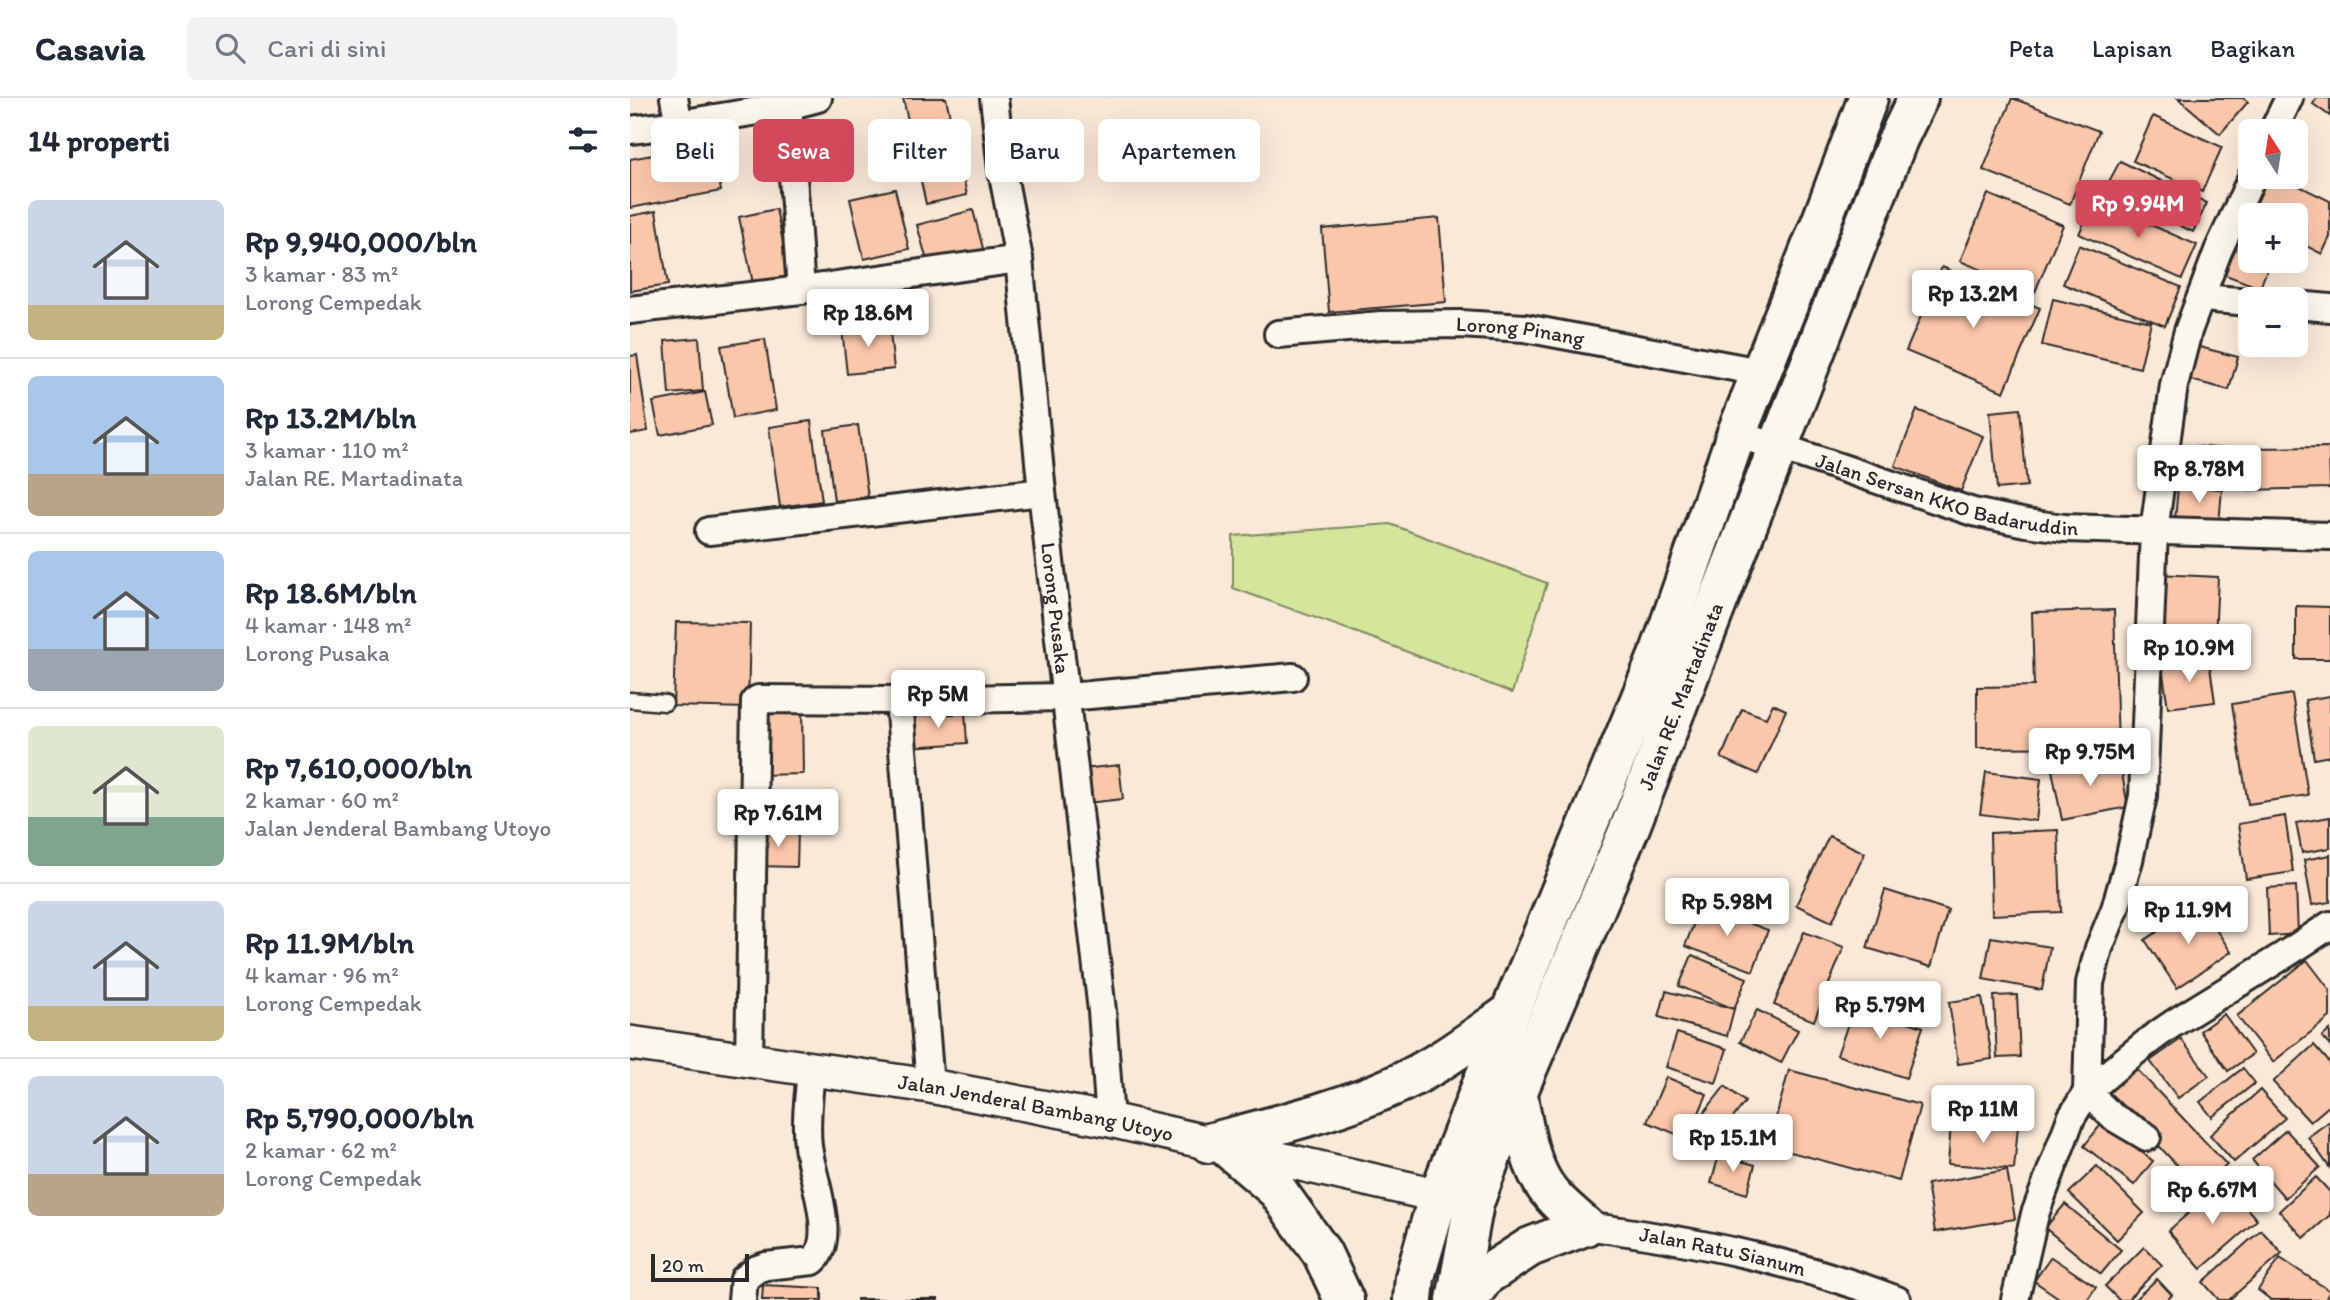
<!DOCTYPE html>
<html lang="id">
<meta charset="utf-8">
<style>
:root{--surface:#fff;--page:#f2f2f3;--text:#1f2937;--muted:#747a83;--line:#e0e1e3;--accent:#d1495b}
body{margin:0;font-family:Itim,sans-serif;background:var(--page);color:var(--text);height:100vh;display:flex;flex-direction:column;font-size:26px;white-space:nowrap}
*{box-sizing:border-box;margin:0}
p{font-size:23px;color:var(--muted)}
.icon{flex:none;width:38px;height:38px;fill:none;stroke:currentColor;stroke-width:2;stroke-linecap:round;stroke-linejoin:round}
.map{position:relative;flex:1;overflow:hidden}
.drawer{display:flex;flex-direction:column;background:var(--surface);width:630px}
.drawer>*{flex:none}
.hud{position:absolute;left:21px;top:21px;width:665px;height:63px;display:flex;gap:14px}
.needle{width:46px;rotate:348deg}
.buttons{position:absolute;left:1608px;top:21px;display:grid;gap:14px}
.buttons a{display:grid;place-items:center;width:70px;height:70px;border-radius:10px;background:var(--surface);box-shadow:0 7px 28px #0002;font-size:35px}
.scale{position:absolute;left:21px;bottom:18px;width:98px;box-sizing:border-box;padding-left:7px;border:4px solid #2b2b2b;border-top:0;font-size:19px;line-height:24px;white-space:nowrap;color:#2b2b2b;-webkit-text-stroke:5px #fbf7ec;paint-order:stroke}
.price{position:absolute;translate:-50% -60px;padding:0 16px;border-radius:7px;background:#fff;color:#222;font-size:23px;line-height:46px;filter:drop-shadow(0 2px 4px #0008)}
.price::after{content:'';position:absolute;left:50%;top:42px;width:21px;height:16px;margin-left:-10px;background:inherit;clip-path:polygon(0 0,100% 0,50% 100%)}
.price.current{background:var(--accent);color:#fff}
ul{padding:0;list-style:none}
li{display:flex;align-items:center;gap:21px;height:175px;padding:0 28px}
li+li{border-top:2px solid var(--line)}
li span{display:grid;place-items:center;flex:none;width:196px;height:140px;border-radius:10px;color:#555}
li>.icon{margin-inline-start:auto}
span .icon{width:84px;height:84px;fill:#fffc;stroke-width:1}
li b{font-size:30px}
h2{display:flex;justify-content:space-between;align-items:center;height:84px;padding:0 28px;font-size:30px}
.tag{padding:0 24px;border-radius:10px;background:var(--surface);box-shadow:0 7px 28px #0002;font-size:24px;line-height:63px}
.tag.current{background:var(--accent);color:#fff}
header{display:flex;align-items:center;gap:42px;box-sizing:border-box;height:98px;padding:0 35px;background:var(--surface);border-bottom:2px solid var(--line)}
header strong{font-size:33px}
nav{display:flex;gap:38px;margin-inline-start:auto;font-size:24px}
.search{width:490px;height:63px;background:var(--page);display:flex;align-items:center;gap:18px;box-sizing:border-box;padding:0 24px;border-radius:10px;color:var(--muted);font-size:26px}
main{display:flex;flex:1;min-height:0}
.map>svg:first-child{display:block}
</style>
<header>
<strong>Casavia</strong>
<div class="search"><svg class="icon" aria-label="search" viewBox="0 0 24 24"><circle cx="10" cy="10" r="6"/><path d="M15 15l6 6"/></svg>Cari di sini</div>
<nav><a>Peta</a><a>Lapisan</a><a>Bagikan</a></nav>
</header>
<main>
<section class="drawer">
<h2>14 properti<svg class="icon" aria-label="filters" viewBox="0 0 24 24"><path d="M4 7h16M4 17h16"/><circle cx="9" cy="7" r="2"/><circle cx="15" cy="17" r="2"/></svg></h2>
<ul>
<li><span style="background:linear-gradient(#c9d6e8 75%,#c2b280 0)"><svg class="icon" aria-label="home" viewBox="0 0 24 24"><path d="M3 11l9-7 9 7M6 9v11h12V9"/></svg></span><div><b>Rp 9,940,000/bln</b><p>3 kamar · 83 m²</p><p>Lorong Cempedak</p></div></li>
<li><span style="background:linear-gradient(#a9c7e8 70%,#b9a48a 0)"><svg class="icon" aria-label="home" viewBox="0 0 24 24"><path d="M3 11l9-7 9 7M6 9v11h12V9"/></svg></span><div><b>Rp 13.2M/bln</b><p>3 kamar · 110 m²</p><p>Jalan RE. Martadinata</p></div></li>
<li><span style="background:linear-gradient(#a9c7e8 70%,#9aa5b1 0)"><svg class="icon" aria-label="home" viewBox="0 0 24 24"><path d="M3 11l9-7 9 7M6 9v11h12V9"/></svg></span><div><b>Rp 18.6M/bln</b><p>4 kamar · 148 m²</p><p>Lorong Pusaka</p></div></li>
<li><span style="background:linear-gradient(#dfe7d0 65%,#7fa58c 0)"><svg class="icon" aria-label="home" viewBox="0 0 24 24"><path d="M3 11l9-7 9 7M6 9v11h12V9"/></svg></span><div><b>Rp 7,610,000/bln</b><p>2 kamar · 60 m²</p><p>Jalan Jenderal Bambang Utoyo</p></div></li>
<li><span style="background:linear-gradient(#c9d6e8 75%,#c2b280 0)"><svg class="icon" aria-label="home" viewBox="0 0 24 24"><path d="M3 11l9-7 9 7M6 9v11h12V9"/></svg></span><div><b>Rp 11.9M/bln</b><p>4 kamar · 96 m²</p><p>Lorong Cempedak</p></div></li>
<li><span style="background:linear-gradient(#c9d6e8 70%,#b9a48a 0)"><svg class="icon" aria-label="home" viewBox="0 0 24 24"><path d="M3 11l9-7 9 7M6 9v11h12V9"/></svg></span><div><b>Rp 5,790,000/bln</b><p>2 kamar · 62 m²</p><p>Lorong Cempedak</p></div></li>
</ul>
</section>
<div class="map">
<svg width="1700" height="1202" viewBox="0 0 1700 1202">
<rect width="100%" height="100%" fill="#fbe9d8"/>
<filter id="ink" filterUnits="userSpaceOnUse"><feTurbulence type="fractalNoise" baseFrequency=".0143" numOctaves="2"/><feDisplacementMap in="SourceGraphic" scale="14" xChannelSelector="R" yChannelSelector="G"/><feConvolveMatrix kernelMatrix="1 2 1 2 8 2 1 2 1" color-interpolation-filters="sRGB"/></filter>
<g filter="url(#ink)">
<polygon fill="#d3e69b" stroke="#7f8863" stroke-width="2" points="760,426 917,485 882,595 747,542 603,490 603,438"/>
<g fill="#fbc7ab" stroke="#2b2b2b" stroke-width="2">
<polygon points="273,0 316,0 337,97 296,106"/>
<polygon points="1382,0 1469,33 1440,106 1353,72"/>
<polygon points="1548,0 1613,0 1618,4 1590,36"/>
<polygon points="1687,0 1700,0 1700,18 1683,6"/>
<polygon points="1523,18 1592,49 1572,94 1503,63"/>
<polygon points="83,46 91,93 0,110 0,61"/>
<polygon points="1490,63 1577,105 1563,134 1475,91"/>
<polygon points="1638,79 1651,79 1700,103 1700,139 1692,156 1666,143 1666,117 1620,117 1620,121 1618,120"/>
<polygon points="265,91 279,151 234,161 220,101"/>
<polygon points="1358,96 1433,127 1405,194 1330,163"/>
<polygon points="1464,102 1567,147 1552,181 1449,136"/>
<polygon points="146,111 161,182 124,190 109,119"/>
<polygon points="343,112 355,158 300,173 287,127"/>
<polygon points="26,113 38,187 0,193 0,118"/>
<polygon points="809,120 816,204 699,214 692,131"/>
<polygon points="1608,135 1620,139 1620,163 1640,163 1630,190 1593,176"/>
<polygon points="1449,147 1551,189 1535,228 1433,186"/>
<polygon points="1312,169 1410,210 1374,294 1276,253"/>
<polygon points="1423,201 1521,224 1510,270 1412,247"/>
<polygon points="259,225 264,271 217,276 212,231"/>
<polygon points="69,240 73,293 39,296 35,243"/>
<polygon points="135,241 146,312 103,320 91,248"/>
<polygon points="1562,247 1608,259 1599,292 1553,280"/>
<polygon points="7,257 18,333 0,336 0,258"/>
<polygon points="75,294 82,327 30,337 23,304"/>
<polygon points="1390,311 1397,388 1367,391 1360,314"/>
<polygon points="1287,312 1353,338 1331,393 1265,368"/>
<polygon points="181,323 192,403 150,409 139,329"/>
<polygon points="228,327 238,399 204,403 195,332"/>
<polygon points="1541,346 1594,351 1589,386 1537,380"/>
<polygon points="1699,349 1700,390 1617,392 1616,350"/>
<polygon points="1548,388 1592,391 1589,426 1545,422"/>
<polygon points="1527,476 1588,479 1585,540 1525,538"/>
<polygon points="1666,508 1700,509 1700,561 1666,561"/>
<polygon points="1484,512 1488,649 1347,650 1347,589 1404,588 1402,514"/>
<polygon points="46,524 120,525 118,610 43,608"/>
<polygon points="1579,562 1585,604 1538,610 1532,569"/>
<polygon points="1662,596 1678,697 1618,706 1602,606"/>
<polygon points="1700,598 1700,658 1684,661 1675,602"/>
<polygon points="1143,606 1156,612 1128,676 1091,660 1112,611 1136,620"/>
<polygon points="172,611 173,676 129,677 128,612"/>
<polygon points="335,614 337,645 280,649 278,618"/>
<polygon points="1489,659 1498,709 1432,722 1422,672"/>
<polygon points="489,667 493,701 457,705 453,671"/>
<polygon points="1356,674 1411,681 1406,723 1350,716"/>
<polygon points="1655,718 1663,774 1616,781 1608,726"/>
<polygon points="1700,719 1700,750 1672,755 1666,725"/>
<polygon points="1428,732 1431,814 1362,817 1360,735"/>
<polygon points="128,734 168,734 167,769 127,768"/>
<polygon points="1199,738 1235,755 1202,824 1166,807"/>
<polygon points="1700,757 1700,804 1682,807 1674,762"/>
<polygon points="1666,788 1668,836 1639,838 1637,790"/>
<polygon points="1255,792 1318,812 1301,869 1237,850"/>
<polygon points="1569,806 1601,854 1547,890 1515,842"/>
<polygon points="1071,807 1138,832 1123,873 1055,848"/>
<polygon points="1174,834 1214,849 1184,923 1144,907"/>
<polygon points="1361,839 1420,849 1412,892 1353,881"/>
<polygon points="1062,857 1117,880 1104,911 1049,888"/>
<polygon points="1677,862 1700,892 1700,919 1643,964 1607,918"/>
<polygon points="1036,893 1104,911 1097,938 1029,919"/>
<polygon points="1387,897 1390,959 1367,960 1364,898"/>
<polygon points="1352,899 1362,961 1328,966 1319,904"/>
<polygon points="1225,906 1293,929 1276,980 1207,957"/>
<polygon points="1127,912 1168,932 1151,965 1110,944"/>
<polygon points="1594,916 1623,956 1598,973 1570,933"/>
<polygon points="1700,932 1700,948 1692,939"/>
<polygon points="1047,935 1097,951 1086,985 1036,969"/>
<polygon points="1551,941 1579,978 1548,1000 1520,963"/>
<polygon points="1684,947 1700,965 1700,1007 1680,1024 1643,984"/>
<polygon points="1502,966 1597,1067 1570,1092 1475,990"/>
<polygon points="1613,970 1625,985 1582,1019 1570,1004"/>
<polygon points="1159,972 1290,1007 1269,1083 1138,1048"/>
<polygon points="1036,979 1077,996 1058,1041 1017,1024"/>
<polygon points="1095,988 1115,1004 1087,1041 1066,1025"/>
<polygon points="1630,992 1655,1020 1604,1064 1580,1037"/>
<polygon points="1700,1023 1700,1070 1678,1039"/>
<polygon points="1321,1024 1388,1028 1384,1071 1318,1066"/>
<polygon points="1473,1024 1523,1063 1504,1087 1454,1048"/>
<polygon points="1656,1032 1690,1069 1655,1100 1622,1062"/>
<polygon points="1089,1057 1125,1067 1117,1096 1081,1085"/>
<polygon points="1467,1068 1514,1115 1487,1142 1439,1095"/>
<polygon points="1377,1072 1385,1121 1305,1134 1297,1086"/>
<polygon points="1686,1079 1700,1094 1700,1117 1674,1140 1649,1113"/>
<polygon points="1594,1084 1627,1122 1571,1171 1538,1133"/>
<polygon points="1435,1106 1491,1152 1471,1176 1415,1130"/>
<polygon points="1631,1132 1652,1155 1599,1202 1589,1202 1573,1184"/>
<polygon points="1514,1149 1532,1167 1497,1202 1489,1202 1475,1188"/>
<polygon points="1421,1159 1466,1189 1457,1202 1432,1202 1404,1183"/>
<polygon points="1650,1160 1700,1193 1695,1202 1641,1202 1628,1192"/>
<polygon points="1527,1181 1542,1197 1537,1202 1504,1202"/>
<polygon points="133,1187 192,1190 192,1202 132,1202"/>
<rect x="227" y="1201" width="81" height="1"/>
</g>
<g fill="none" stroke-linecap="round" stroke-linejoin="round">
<defs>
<polyline id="service" points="0,602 35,605"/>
<g id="minor">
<path id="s1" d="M364 0 372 72 389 161 412 394 472 913 480 1022"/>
<polyline points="158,8 171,192"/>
<polyline points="49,26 158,8 188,0"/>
<polyline points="0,32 49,26 44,0"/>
<polyline points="1643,33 1659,0"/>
<polyline points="1572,200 1620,204"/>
<polyline points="1666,207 1700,210"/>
<polyline points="0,212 171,192 389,161"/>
<path id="s2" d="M648 236 751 227 830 226 895 230 1130 274"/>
<path id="s3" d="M1106 337 1147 348 1343 414 1396 425 1434 430 1700 438"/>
<polyline points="79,433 412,394"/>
<polyline points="269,602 300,988"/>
<polyline points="119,963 125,603 128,601 269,602 437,599 663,579"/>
<path d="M1517 1039 1483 1019 1457 994C1484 971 1511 947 1541 927 1594 893 1648 863 1700 827"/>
<path id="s4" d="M955 1128C1062 1142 1166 1163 1267 1202"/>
<path d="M112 1202 114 1181 127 1171 136 1168 183 1163C208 1140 181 1077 178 1048 175 1023 179 997 181 972"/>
<polyline points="1385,1202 1405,1116 1441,1020 1457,994 1460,885 1469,850 1485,811 1499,762 1513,698 1524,433 1544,287 1558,233 1588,153 1622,79"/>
</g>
<g id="tertiary">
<path id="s5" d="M0 945 300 988 480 1022 832 1103"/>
</g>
<g id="trunk">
<path d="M888 997C893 1029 900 1073 922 1097 931 1108 944 1118 955 1128"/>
<path d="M579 1045C644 1028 709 1013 770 985 809 967 844 940 880 915"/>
<polyline points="599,1051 647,1092 692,1155 714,1202"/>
<polyline points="783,1202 785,1179 808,1099 880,915 1031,551 1106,337 1192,122 1238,0"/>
<path id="s6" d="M826 1202 844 1105 866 1045 1000 729 1268 41 1288 0"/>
<polyline points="838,1202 855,1178 900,1149 955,1128"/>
</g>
</defs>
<use href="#service" stroke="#2b2b2b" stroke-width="19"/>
<use href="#minor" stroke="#2b2b2b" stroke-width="32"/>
<use href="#tertiary" stroke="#2b2b2b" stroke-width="38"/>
<use href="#trunk" stroke="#2b2b2b" stroke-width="44"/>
<use href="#service" stroke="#fbf7ec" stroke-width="14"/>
<use href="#minor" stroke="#fbf7ec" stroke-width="26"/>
<use href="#tertiary" stroke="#fbf7ec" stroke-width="33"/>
<use href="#trunk" stroke="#fbf7ec" stroke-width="38"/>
</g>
</g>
<g text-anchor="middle" stroke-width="6" stroke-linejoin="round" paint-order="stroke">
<g font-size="21" fill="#2b2b2b" stroke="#fbf7ec">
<text dy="7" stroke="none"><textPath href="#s2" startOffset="243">Lorong Pinang</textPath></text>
<text dy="7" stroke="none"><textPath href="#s3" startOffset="220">Jalan Sersan KKO Badaruddin</textPath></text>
<text dy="7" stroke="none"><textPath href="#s1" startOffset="514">Lorong Pusaka</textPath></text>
<text dy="7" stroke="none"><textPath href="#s6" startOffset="646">Jalan RE. Martadinata</textPath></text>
<text dy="7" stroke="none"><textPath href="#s5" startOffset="411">Jalan Jenderal Bambang Utoyo</textPath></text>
<text dy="7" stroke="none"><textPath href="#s4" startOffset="140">Jalan Ratu Sianum</textPath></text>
</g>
</g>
</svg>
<div class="buttons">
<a><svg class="needle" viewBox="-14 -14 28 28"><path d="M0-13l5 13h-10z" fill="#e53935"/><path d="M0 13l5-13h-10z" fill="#747a83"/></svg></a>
<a>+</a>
<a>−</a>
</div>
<div class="scale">20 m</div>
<b class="price current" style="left:1508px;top:142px">Rp 9.94M</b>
<b class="price" style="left:1343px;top:232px">Rp 13.2M</b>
<b class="price" style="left:238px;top:251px">Rp 18.6M</b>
<b class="price" style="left:1569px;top:407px">Rp 8.78M</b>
<b class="price" style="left:1559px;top:586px">Rp 10.9M</b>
<b class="price" style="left:308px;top:632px">Rp 5M</b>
<b class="price" style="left:1460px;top:690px">Rp 9.75M</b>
<b class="price" style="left:148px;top:751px">Rp 7.61M</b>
<b class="price" style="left:1097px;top:840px">Rp 5.98M</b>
<b class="price" style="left:1558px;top:848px">Rp 11.9M</b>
<b class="price" style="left:1250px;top:943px">Rp 5.79M</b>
<b class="price" style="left:1353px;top:1047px">Rp 11M</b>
<b class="price" style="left:1103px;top:1076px">Rp 15.1M</b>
<b class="price" style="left:1582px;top:1128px">Rp 6.67M</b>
<div class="hud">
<a class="tag">Beli</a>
<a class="tag current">Sewa</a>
<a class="tag">Filter</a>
<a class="tag">Baru</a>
<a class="tag">Apartemen</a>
</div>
</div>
</main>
